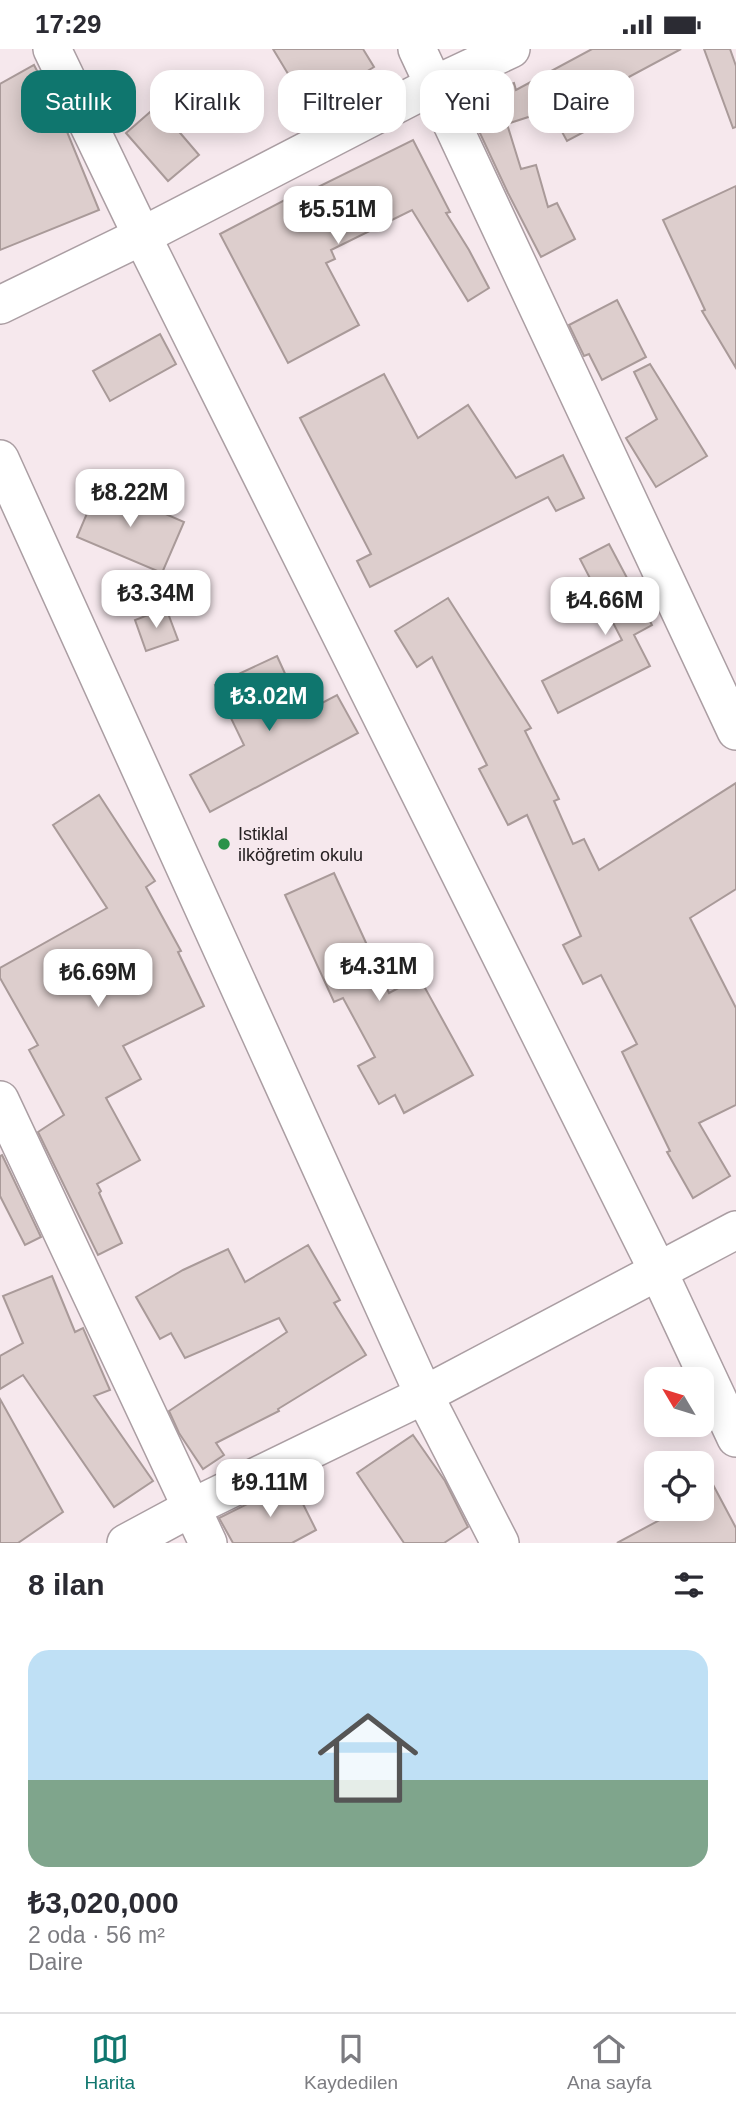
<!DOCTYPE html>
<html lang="tr">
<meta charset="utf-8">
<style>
:root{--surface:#fff;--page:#f7f7f7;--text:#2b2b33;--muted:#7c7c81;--line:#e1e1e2;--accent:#0f766e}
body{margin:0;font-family:Arial,sans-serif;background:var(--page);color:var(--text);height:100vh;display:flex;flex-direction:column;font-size:26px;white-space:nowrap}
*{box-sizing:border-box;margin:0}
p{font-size:23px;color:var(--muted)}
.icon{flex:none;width:38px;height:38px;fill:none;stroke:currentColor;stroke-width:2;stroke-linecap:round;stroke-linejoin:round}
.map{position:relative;height:1494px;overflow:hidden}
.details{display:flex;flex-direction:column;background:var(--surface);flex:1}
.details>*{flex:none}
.top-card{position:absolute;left:21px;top:21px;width:695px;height:63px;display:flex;gap:14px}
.needle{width:46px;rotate:308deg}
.buttons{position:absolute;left:644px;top:1318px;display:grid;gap:14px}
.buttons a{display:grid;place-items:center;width:70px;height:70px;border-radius:14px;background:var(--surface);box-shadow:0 4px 18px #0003;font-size:35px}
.price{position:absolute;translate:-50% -60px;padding:0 16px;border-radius:14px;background:#fff;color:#222;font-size:23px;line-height:46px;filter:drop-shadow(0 2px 4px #0008)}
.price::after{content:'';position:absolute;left:50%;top:42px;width:21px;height:16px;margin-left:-10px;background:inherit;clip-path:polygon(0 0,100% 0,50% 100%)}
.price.on{background:var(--accent);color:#fff}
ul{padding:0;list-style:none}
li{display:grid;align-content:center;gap:14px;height:371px;padding:0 28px}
li span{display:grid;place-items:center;height:217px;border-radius:21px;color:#555}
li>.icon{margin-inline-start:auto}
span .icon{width:126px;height:126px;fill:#fffc;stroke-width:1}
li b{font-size:30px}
h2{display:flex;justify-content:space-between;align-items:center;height:84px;padding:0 28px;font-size:30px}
.tag{padding:0 24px;border-radius:21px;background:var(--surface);box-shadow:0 4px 18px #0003;font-size:24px;line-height:63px}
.tag.on{background:var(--accent);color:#fff}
.status{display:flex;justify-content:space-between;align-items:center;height:49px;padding:0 35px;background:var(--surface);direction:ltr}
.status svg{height:19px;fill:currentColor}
.menu{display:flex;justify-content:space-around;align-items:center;height:98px;border-top:2px solid var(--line);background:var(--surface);font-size:19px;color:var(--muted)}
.menu a{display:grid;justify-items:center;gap:4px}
.menu .on{color:var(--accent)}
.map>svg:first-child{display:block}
</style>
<div class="status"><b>17:29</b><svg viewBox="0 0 49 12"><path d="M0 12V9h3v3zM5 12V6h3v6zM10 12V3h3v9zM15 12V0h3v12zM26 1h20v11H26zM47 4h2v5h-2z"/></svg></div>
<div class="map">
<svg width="736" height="1494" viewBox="0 0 736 1494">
<rect width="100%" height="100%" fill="#f6e8ed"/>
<g fill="#ddcecd" stroke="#a99a99" stroke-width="2">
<polygon points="273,0 363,0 374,18 308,58"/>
<polygon points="592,0 681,0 584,52 597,76 567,92 550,61 507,75 521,120 536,116 548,158 557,154 575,190 541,208 508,144 464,50 514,34 516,41"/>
<polygon points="704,0 730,0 736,17 736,78 733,79"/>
<polygon points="34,16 61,68 99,161 0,201 0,35"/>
<polygon points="157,57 199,106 168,132 126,84"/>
<polygon points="413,91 450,163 446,164 469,201 489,239 468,252 412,161 331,201 335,210 326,214 359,276 288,314 220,185 300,143 302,146"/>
<polygon points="736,137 736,319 702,262 705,261 663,171"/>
<polygon points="617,251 646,308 602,331 589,305 584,307 569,276"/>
<polygon points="160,285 176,315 110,352 93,322"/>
<polygon points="650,315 707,407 656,438 626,389 657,370 634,323"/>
<polygon points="384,325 418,389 468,356 516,429 563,406 584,449 556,462 548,448 370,538 357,512 371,505 300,369"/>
<polygon points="99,436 184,473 162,524 77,488"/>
<polygon points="609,495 652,576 634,586 650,617 558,664 542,632 622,591 580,510"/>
<polygon points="448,549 531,679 525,682 559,750 554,752 573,795 584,790 599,821 736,734 736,840 690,869 736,959 736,1056 699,1074 730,1127 693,1149 667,1103 670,1102 622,1003 637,995 601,926 583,935 563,896 581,887 527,766 508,776 479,720 487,716 432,608 417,618 395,582"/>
<polygon points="166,559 178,591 146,602 135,571"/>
<polygon points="277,607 303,664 337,646 358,684 210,763 190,726 244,696 215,636"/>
<polygon points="99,746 155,832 146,838 181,902 178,903 204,957 123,997 141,1030 106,1049 140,1111 97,1135 101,1142 99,1144 122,1194 98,1206 38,1083 64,1066 29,1001 38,996 0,929 0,919 107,859 53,776"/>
<polygon points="334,824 389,944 419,928 473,1026 404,1064 395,1046 379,1055 358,1017 375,1008 343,949 334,953 285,846"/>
<polygon points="2,1106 41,1188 25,1196 0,1147 0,1107"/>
<polygon points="308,1196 340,1251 334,1254 366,1306 278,1360 279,1362 216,1394 224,1406 203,1420 179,1384 169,1362 287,1283 279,1269 185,1309 171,1284 160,1290 136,1248 183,1221 228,1200 245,1233"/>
<polygon points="52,1227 75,1283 83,1279 110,1341 94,1347 153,1432 114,1458 23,1326 0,1340 0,1307 23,1294 3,1247"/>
<polygon points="0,1350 63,1463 18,1494 0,1494"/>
<polygon points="413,1386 445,1432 468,1478 444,1494 404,1494 357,1424"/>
<polygon points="702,1415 736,1479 736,1494 617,1494 680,1460 702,1460"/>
<polygon points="292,1433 316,1481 292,1494 233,1494 219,1469"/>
</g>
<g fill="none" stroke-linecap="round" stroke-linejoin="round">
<defs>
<g id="minor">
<polyline points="52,0 142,187 658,1222 736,1389"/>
<polyline points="417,0 736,682"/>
<polyline points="0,256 142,187 434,36 511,0"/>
<polyline points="0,410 424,1346 500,1494"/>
<polyline points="0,1051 208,1494"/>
<polyline points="126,1494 191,1459 424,1346 736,1181"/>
</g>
</defs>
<use href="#minor" stroke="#ab9ea3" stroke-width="40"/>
<use href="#minor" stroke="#fff" stroke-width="37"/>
</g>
<circle fill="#2a9249" stroke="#f6e8ed" stroke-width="2.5" cx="224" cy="795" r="7"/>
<g text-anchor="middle" stroke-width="6" stroke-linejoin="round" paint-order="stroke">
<g font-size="18" fill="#262022" stroke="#f6e8ed" text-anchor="start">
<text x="238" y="791">Istiklal<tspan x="238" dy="21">ilköğretim okulu</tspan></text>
</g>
</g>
</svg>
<div class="buttons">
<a><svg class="needle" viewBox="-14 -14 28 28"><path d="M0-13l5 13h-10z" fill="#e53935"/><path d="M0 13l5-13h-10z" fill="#7c7c81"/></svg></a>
<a><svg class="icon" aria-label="locate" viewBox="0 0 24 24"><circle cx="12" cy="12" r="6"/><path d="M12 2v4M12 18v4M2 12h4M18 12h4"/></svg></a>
</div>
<b class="price" style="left:338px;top:197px">₺5.51M</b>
<b class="price" style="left:130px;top:480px">₺8.22M</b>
<b class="price" style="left:156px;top:581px">₺3.34M</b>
<b class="price" style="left:605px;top:588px">₺4.66M</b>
<b class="price on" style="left:269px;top:684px">₺3.02M</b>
<b class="price" style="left:379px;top:954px">₺4.31M</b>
<b class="price" style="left:98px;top:960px">₺6.69M</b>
<b class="price" style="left:270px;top:1470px">₺9.11M</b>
<div class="top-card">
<a class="tag on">Satılık</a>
<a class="tag">Kiralık</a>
<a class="tag">Filtreler</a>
<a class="tag">Yeni</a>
<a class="tag">Daire</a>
</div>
</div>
<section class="details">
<h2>8 ilan<svg class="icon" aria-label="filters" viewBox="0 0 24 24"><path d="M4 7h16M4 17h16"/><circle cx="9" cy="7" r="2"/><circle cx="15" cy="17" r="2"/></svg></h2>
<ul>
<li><span style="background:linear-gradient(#bfe0f5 60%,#7fa58c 0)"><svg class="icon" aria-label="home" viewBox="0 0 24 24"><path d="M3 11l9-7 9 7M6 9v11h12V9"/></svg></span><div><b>₺3,020,000</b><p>2 oda · 56 m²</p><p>Daire</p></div></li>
</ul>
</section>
<nav class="menu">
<a class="on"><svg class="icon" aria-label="map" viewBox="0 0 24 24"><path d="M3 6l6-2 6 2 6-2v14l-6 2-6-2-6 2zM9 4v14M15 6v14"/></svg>Harita</a>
<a><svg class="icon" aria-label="saved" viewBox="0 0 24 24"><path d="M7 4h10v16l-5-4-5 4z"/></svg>Kaydedilen</a>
<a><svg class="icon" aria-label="home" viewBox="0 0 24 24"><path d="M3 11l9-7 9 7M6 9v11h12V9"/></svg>Ana sayfa</a>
</nav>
